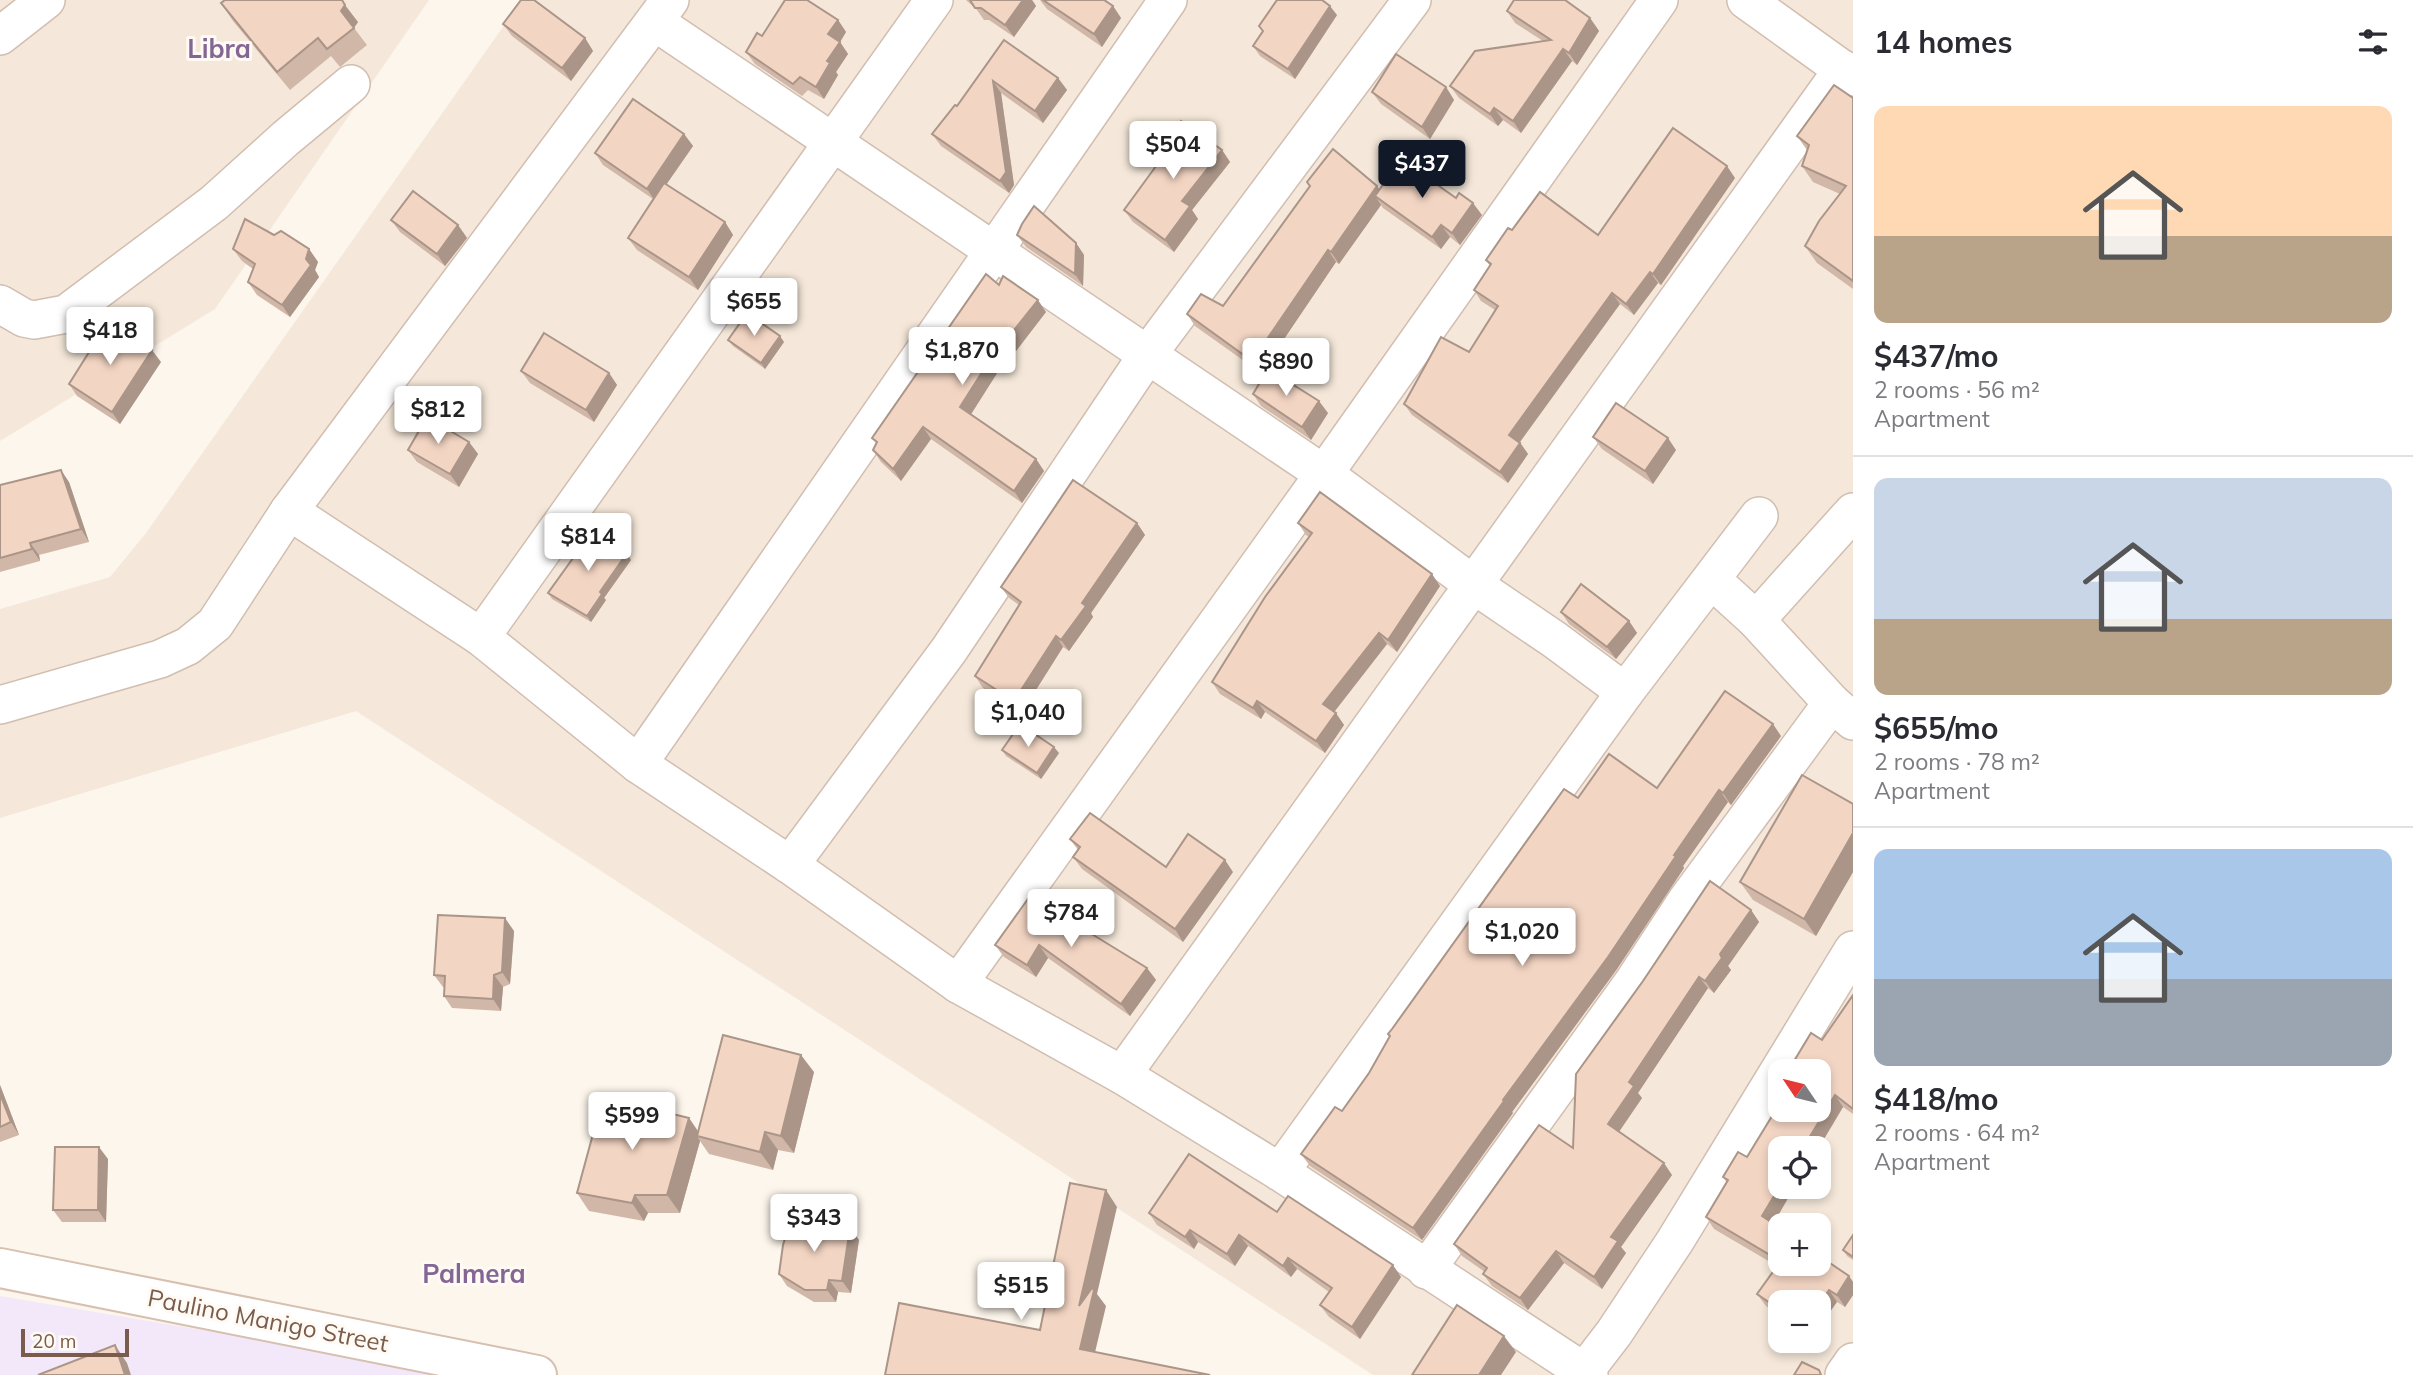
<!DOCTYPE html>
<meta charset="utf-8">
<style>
:root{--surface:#fff;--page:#f7f7f7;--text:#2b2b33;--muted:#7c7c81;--line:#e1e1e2;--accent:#111827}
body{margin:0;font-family:Mulish,sans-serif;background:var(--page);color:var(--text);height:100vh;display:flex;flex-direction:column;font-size:26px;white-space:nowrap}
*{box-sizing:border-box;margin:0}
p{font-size:23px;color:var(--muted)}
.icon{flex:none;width:38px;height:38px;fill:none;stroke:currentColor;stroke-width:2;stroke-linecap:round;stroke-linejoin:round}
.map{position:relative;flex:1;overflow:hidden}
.details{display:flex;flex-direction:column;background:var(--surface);width:560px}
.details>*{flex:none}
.needle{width:46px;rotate:305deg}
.controls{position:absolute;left:1768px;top:1059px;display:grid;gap:14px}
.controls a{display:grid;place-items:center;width:63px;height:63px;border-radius:14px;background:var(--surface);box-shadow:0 4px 10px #0003;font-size:35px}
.scale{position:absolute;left:21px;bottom:18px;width:108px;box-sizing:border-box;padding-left:7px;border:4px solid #7a5c4d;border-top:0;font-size:19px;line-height:24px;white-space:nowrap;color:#7a5c4d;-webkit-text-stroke:5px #fffaf3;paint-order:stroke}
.price{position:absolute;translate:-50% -60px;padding:0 16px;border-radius:7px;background:#fff;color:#222;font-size:23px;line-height:46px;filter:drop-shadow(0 2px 4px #0008)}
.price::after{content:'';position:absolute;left:50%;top:42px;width:21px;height:16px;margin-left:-10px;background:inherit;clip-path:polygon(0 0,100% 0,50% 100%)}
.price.active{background:var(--accent);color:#fff}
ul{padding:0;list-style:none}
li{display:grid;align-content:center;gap:14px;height:371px;padding:0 21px}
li+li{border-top:2px solid var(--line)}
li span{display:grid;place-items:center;height:217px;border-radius:14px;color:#555}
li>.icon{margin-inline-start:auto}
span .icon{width:126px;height:126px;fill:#fffc;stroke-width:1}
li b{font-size:30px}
h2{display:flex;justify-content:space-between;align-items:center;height:84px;padding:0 21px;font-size:30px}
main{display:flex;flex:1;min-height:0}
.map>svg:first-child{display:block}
</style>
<main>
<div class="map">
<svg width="1853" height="1375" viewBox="0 0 1853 1375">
<rect width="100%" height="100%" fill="#fdf6ec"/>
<g fill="#f5e8da" fill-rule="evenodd">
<polygon points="0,0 429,0 215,309 0,441"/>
<path d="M522 0H1853V1375H1373L356 711 0 818V609L110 577 146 533ZM1780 1071H1818V1110H1780ZM1780 1148H1818V1186H1780ZM1780 1225H1818V1264H1780ZM1780 1302H1818V1340H1780Z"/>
</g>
<polygon fill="#f3e8fa" points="0,1296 470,1375 0,1375"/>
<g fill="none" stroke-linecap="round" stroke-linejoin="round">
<defs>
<g id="street">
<polyline points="1746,0 1853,77"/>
<polyline points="655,22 1324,474 1474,585 1555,640 1625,692"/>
<polyline points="0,36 46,0"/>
<polyline points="0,304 24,318 34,320 66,314 214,203 286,138 351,84"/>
<polyline points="289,511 481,637 638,764 790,865 958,984 1122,1075 1280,1172 1589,1375"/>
<polyline points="1712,580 1756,620 1832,703 1853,721"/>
<polyline points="1756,620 1853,512"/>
<polyline points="481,637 934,0"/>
<polyline points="0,705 160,659 188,646 215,624 289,511 670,0"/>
<polyline points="638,764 1168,0"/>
<polyline points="790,865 949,650 1148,354 1412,0"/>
<polyline points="958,984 1324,474 1659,0"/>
<polyline points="1122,1075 1843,69"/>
<polyline points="1280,1172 1625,692 1759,516"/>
<polyline points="1426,1270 1634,981 1687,900 1832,703"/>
<polyline points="1584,1372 1614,1333 1675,1241 1853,950"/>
<polyline points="1844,1375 1853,1362"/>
</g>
<polyline id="secondary" points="0,1268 537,1375"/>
</defs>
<use href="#street" stroke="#d1beb0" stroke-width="40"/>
<use href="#secondary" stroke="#d6c0b0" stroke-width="42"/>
<use href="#street" stroke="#fff" stroke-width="37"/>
<use href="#secondary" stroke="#fff" stroke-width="38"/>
</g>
<g fill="#d1b7a8">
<polygon points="966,0 1032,0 1036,6 1014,37 989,20 984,20 977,10"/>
<polygon points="1040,0 1106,0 1113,6 1121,18 1102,47 1047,9"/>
<polygon points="221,3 358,22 354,28 367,45 340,67 331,56 290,90 233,21"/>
<polygon points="1507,11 1590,18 1599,31 1577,65 1572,61 1521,133 1503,120 1498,126 1459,98 1450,86 1543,41 1515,23"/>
<polygon points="1337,15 1295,79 1260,56 1253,46"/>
<polygon points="838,20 846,32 840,42 848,54 836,72 838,75 824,99 808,90 802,96 755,64 746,52"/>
<polygon points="503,24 585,38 593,51 571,81 512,36"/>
<polygon points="1004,40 1058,78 1067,90 1043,123 1001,93 1014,185 1009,193 941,146 932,134 957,106"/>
<polygon points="1446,87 1454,100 1430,139 1381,104 1372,92"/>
<polygon points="1853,98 1853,289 1817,263 1805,246 1840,194 1813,182 1802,166 1807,150 1797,136"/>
<polygon points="684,134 693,146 666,184 725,222 733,235 698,290 637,250 628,238 653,199 603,165 595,153"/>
<polygon points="1164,149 1222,150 1230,162 1192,210 1198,219 1174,252 1133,222 1124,210 1166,152"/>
<polygon points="1735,178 1661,285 1658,283 1634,315 1620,304 1520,442 1528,454 1508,483 1412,415 1404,404 1469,352 1495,310 1481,301 1474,290 1490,266 1486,260 1512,230 1598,235"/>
<polygon points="1310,186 1377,186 1380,189 1456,198 1482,215 1460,245 1450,237 1441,249 1383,208 1381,205 1339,264 1336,262 1261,373 1195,326 1187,314 1223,306"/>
<polygon points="391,220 458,225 467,238 445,266 400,232"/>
<polygon points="274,235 309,249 318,262 315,270 319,277 290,317 257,295 248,282 253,269 242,261 233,249"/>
<polygon points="1017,235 1076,243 1084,255 1083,286 1026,247"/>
<polygon points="999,285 1046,312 1016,351 1013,348 971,414 1036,459 1044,471 1022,503 931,439 901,481 881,462 873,450 876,443 872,438"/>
<polygon points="728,340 784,342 765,369 733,346"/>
<polygon points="161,362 120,424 77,396 69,384"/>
<polygon points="521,371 609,373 617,385 594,422 530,383"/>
<polygon points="1253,394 1328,413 1311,440 1261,406"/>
<polygon points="1593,437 1676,450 1653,484 1602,449"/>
<polygon points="469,442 478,454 459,487 417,462 408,450"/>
<polygon points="69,482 89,542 39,555 40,561 0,572 0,485"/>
<polygon points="1137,523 1145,535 1091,613 1093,617 1069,651 1063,647 1022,712 983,688 975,676 1019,605 1009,598 1001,587"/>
<polygon points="1298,523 1440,586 1397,652 1387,644 1334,712 1344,725 1325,753 1265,712 1261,719 1220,694 1212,682 1309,537 1306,535"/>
<polygon points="631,560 604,598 606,600 591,622 552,599 548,593"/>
<polygon points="1561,612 1629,621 1637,633 1616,659 1569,624"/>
<polygon points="1781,736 1731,805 1728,802 1683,866 1684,868 1617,969 1512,1112 1513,1113 1422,1240 1310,1166 1301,1154 1342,1111 1369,1073 1390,1037 1388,1034 1578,798 1657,788"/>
<polygon points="1002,750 1059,753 1041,779 1006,756"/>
<polygon points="1853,804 1853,872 1816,936 1753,900 1740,882"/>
<polygon points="1070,839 1166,867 1233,872 1183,942 1082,869 1073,857 1078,850"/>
<polygon points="1030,896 1147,968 1156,980 1130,1016 1048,958 1036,977 1004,957 995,945"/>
<polygon points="1751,910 1759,922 1728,966 1731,970 1714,993 1708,988 1638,1093 1642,1098 1619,1132 1672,1175 1621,1247 1626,1253 1602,1289 1564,1263 1528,1310 1492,1286 1483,1274 1485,1272 1462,1256 1454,1244 1573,1148"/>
<polygon points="514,931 510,984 503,987 501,1011 452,1008 444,996 444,987 443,987 434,975"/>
<polygon points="1853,995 1853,1114 1843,1107 1818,1149 1780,1186 1795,1186 1773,1223 1849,1276 1853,1282 1853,1295 1845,1307 1837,1302 1780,1302 1780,1316 1766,1306 1757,1294 1777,1266 1714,1229 1706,1217 1727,1183 1723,1177 1747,1157 1818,1071 1794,1071 1791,1066 1822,1040"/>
<polygon points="814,1072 794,1153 778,1150 773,1170 709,1154 700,1141 680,1213 648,1213 644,1221 589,1211 577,1193 689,1118 698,1131"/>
<polygon points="0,1085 19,1135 0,1142"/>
<polygon points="108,1159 106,1222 62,1222 53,1210"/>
<polygon points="1277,1212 1401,1277 1360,1339 1329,1317 1320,1305 1329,1292 1297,1269 1291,1277 1248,1246 1235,1266 1198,1242 1194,1249 1157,1225 1149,1213"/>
<polygon points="850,1228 859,1240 851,1293 838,1292 836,1302 814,1302 787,1286 779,1274"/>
<polygon points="1853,1235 1853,1260 1847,1256 1843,1250"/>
</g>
<g fill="#aa9588">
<polygon points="1023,0 1032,0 1036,6 1014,37 1005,25"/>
<polygon points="345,5 358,22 353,29 341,11"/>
<polygon points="1113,6 1121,18 1102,47 1094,34"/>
<polygon points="1330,6 1337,15 1295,79 1288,69"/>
<polygon points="1590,18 1599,31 1577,65 1569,53"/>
<polygon points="838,20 846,32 840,42 848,54 836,72 838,75 824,99 816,87 827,61 828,34"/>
<polygon points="585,38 593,51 571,81 562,68"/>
<polygon points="1563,49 1572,61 1521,133 1513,121"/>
<polygon points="1058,78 1067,90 1043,123 1035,111"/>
<polygon points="993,81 1001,93 1014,185 1009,193 1000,181"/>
<polygon points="1446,87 1454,100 1430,139 1422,127"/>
<polygon points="1494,108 1503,120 1498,126 1490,114"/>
<polygon points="684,134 693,146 655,201 647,189"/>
<polygon points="1222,150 1230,162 1192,210 1198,219 1174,252 1165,240 1182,201"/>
<polygon points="1727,166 1735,178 1661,285 1653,274"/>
<polygon points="1377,186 1385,198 1375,196 1381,205 1339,264 1331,252"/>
<polygon points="1473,203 1482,215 1460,245 1452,233"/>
<polygon points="725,222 733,235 698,290 689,277"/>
<polygon points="458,225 467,238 445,266 437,254"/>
<polygon points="1441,225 1450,237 1441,249 1432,237"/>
<polygon points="1076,243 1084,255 1083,286 1075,274"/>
<polygon points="309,249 318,262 315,270 319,277 290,317 282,305 306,259"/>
<polygon points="1328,250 1336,262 1261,373 1252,361"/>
<polygon points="1650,272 1658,283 1634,315 1626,304"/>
<polygon points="1612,293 1620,304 1517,446 1509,435"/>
<polygon points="1038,300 1046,312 1016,351 1007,339"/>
<polygon points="780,336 784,342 765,369 761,363"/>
<polygon points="1005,336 1013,348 968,419 960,407"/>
<polygon points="152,350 161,362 120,424 112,412"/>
<polygon points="609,373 617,385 594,422 586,410"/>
<polygon points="1319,401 1328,413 1311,440 1302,427"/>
<polygon points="923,427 931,439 901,481 893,469"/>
<polygon points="1668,438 1676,450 1653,484 1645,471"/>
<polygon points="469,442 478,454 459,487 450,474"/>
<polygon points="1520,443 1528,454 1508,483 1500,472"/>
<polygon points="1036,459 1044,471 1022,503 1014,491"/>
<polygon points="61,470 69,482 89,542 81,529"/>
<polygon points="1137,523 1145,535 1091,613 1093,617 1069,651 1061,640 1082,603"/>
<polygon points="30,543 39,555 40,561 32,549"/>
<polygon points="627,553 631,560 604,598 606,600 591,622 587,616 600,592"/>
<polygon points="1432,574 1440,586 1397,652 1388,640"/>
<polygon points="1629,621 1637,633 1616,659 1607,647"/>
<polygon points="1379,633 1387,644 1331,716 1323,704"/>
<polygon points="1056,636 1063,647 1022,712 1014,701"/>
<polygon points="1257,701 1265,712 1261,719 1253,708"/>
<polygon points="1336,713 1344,725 1325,753 1316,741"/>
<polygon points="1773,724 1781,736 1731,805 1723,793"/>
<polygon points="1054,747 1059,753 1041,779 1037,773"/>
<polygon points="1719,790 1728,802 1683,866 1684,868 1617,969 1512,1112 1513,1113 1422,1240 1413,1228"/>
<polygon points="1853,833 1853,872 1816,936 1804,919"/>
<polygon points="1225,860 1233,872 1183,942 1175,929"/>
<polygon points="1751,910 1759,922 1728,966 1731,970 1714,993 1705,981 1720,954"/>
<polygon points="505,918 514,931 510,984 502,972"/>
<polygon points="1039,945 1048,958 1036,977 1027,965"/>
<polygon points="1147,968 1156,980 1130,1016 1121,1004"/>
<polygon points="494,975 503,987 501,1011 493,999"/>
<polygon points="1699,977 1708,988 1638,1093 1642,1098 1616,1136 1608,1124 1629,1082"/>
<polygon points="801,1055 814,1072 794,1153 781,1136"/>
<polygon points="0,1085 19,1135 11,1122 0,1094"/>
<polygon points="1835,1095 1843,1107 1818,1149 1803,1148"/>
<polygon points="689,1118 701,1136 697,1136 700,1141 680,1213 667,1195"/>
<polygon points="765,1132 778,1150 773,1170 760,1152"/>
<polygon points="99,1147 108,1159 106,1222 98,1210"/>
<polygon points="1664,1163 1672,1175 1621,1247 1626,1253 1602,1289 1594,1277 1611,1237"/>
<polygon points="1780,1186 1795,1186 1771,1228 1762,1216"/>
<polygon points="1106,1190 1117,1207 1097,1294 1106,1306 1092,1365 1080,1349 1079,1306"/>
<polygon points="635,1195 648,1213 644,1221 632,1203"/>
<polygon points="850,1228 859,1240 851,1293 842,1281"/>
<polygon points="1190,1230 1198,1242 1194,1249 1185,1237"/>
<polygon points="1239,1235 1248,1246 1235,1266 1227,1254"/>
<polygon points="1556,1251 1564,1263 1528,1310 1520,1298"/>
<polygon points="1288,1258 1297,1269 1291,1277 1283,1266"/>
<polygon points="1393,1265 1401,1277 1360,1339 1352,1327"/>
<polygon points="1849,1276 1853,1282 1853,1295 1845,1307 1837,1295"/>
<polygon points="829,1280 838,1292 836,1302 827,1290"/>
<polygon points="1829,1290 1837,1302 1818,1329 1818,1305"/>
<polygon points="1504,1336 1516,1352 1501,1375 1479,1375"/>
<polygon points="115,1345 127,1363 131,1375 125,1375"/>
</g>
<g fill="#f3d5c3" stroke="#aa9588" stroke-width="2">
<polygon points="225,0 342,0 345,5 341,11 354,28 327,49 318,38 277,72 221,3"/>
<polygon points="521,0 534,0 585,38 562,68 503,24"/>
<polygon points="785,0 807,0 838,20 828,34 840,42 827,61 830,63 816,87 800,77 793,84 746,52 757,33 762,36"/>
<polygon points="970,0 1023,0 1005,25 981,8 975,8"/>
<polygon points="1043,0 1104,0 1113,6 1094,34"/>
<polygon points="1277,0 1322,0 1330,6 1288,69 1253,46 1263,31 1259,26"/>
<polygon points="1514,0 1565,0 1590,18 1569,53 1563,49 1513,121 1494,108 1490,114 1450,86 1475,51 1551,40 1507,11"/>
<polygon points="1004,40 1058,78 1035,111 993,81 1006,172 1000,181 932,134 955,105 957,106"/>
<polygon points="1396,54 1446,87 1422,127 1372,92"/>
<polygon points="1834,85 1853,98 1853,281 1805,246 1819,221 1846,186 1802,166 1809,145 1797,136"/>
<polygon points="633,99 684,134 647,189 595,153"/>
<polygon points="1181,121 1222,150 1182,201 1190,206 1165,240 1124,210 1167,151 1164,149"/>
<polygon points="1673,128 1727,166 1653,274 1650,272 1626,304 1612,293 1509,435 1520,443 1500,472 1404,404 1441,337 1469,352 1498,306 1474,290 1491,264 1486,260 1508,228 1512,230 1540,192 1598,235"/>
<polygon points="1333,149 1377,186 1331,252 1328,250 1252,361 1187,314 1201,294 1223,306 1310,186 1307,182"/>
<polygon points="1401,159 1456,198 1459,193 1473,203 1452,233 1441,225 1432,237 1375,196"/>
<polygon points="664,183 725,222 689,277 628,238"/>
<polygon points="413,191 458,225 437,254 391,220"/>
<polygon points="1034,206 1076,243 1075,274 1017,235 1022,224"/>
<polygon points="245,219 274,235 281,231 309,249 306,259 311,265 282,305 248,282 255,264 233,249"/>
<polygon points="986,274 999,285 1003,276 1038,300 1007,339 1005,336 960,407 1036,459 1014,491 923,427 893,469 873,450 877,442 872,438"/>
<polygon points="747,313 780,336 761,363 728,340"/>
<polygon points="108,322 152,350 112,412 69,384"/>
<polygon points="544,333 609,373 586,410 521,371"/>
<polygon points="1268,369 1319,401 1302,427 1253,394"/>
<polygon points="1616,403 1668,438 1645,471 1593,437"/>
<polygon points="427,417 469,442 450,474 408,450"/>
<polygon points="61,470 81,529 30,543 32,549 0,558 0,485"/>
<polygon points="1073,480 1137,523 1082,603 1086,606 1061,640 1056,636 1014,701 975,676 1021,602 1001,587"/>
<polygon points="1320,492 1432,574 1388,640 1379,633 1323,704 1336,713 1316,741 1257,701 1253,708 1212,682 1265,597 1312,533 1298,523"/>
<polygon points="594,529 627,553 600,592 602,594 587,616 548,593"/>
<polygon points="1581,584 1629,621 1607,647 1561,612"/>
<polygon points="1725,691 1773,724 1723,793 1719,790 1674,855 1676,856 1608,957 1503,1100 1504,1101 1413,1228 1301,1154 1335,1107 1342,1111 1369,1073 1390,1036 1388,1034 1392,1029 1564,789 1578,798 1609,754 1657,788"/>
<polygon points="1020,724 1054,747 1037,773 1002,750"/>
<polygon points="1802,775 1853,804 1853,833 1804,919 1740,882"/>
<polygon points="1090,813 1166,867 1188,834 1225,860 1175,929 1073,857 1080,847 1070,839"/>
<polygon points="1710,881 1751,910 1720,954 1722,958 1705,981 1699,977 1629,1082 1634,1086 1608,1124 1664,1163 1611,1237 1618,1241 1594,1277 1556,1251 1520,1298 1483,1274 1487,1268 1454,1244 1539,1125 1573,1148 1576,1074 1643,981"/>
<polygon points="1030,896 1147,968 1121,1004 1039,945 1027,965 995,945"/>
<polygon points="438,915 505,918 502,972 494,975 493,999 444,996 445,976 434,975"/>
<polygon points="1853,995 1853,1109 1835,1095 1803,1148 1780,1148 1780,1186 1762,1216 1780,1228 1780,1261 1706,1217 1728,1180 1723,1177 1738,1152 1747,1157 1780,1103 1780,1110 1818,1110 1818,1071 1799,1071 1791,1066 1811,1033 1822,1040"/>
<polygon points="723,1035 801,1055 781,1136 765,1132 760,1152 697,1136"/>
<polygon points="0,1094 11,1122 0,1127"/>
<polygon points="603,1097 689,1118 667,1195 635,1195 632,1203 577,1193"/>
<polygon points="55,1147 99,1147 98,1210 53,1210"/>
<polygon points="1189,1154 1277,1212 1288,1196 1393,1265 1352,1327 1320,1305 1332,1288 1288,1258 1283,1266 1239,1235 1227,1254 1190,1230 1185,1237 1149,1213"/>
<polygon points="1070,1183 1106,1190 1079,1306 1092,1288 1094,1290 1080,1349 1210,1375 885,1375 899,1303 1040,1330"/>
<polygon points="792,1216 850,1228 842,1281 829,1280 827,1290 805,1290 779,1274 783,1245"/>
<polygon points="1853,1235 1853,1257 1843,1250"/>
<polygon points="1818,1255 1849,1276 1837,1295 1829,1290 1818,1305 1818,1302 1780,1302 1780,1310 1757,1294 1780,1262 1780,1264 1818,1264"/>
<polygon points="1457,1305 1504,1336 1479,1375 1412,1375"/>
<polygon points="115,1345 125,1375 38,1375"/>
<polygon points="1802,1362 1819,1370 1821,1375 1794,1375"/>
</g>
<g text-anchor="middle" stroke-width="6" stroke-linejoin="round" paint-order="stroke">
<g font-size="24" fill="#7a5c4d" stroke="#fffaf3">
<text transform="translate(268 1321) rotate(11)" y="8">Paulino Manigo Street</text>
</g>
<g font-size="26" font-weight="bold" fill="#846695" stroke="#fffaf3">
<text x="219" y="58">Libra</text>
<text x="474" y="1283">Palmera</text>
</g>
</g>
</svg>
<div class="controls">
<a><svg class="needle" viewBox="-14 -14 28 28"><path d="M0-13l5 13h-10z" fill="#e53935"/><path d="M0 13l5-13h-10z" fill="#7c7c81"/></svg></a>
<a><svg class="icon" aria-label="locate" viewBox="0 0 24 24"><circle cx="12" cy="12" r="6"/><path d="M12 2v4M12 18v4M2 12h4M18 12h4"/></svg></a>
<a>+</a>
<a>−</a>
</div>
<div class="scale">20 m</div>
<b class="price" style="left:1173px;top:181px">$504</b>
<b class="price active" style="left:1422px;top:200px">$437</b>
<b class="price" style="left:754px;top:338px">$655</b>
<b class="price" style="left:110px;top:367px">$418</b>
<b class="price" style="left:962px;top:387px">$1,870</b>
<b class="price" style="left:1286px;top:398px">$890</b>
<b class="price" style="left:438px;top:446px">$812</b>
<b class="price" style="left:588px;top:573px">$814</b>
<b class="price" style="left:1028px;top:749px">$1,040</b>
<b class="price" style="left:1071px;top:949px">$784</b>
<b class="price" style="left:1522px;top:968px">$1,020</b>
<b class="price" style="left:632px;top:1152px">$599</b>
<b class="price" style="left:814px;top:1254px">$343</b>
<b class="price" style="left:1021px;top:1322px">$515</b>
</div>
<section class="details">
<h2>14 homes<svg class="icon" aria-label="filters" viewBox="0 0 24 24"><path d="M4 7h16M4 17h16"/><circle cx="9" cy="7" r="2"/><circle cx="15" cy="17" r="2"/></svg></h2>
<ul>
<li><span style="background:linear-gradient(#ffd9b3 60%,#b9a48a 0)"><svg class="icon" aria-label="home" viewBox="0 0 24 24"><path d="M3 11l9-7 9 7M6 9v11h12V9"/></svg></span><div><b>$437/mo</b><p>2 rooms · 56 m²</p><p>Apartment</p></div></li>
<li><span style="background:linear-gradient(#c9d6e8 65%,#b9a48a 0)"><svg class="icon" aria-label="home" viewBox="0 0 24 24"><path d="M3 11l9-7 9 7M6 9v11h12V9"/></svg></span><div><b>$655/mo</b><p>2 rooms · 78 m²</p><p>Apartment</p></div></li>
<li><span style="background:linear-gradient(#a9c7e8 60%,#9aa5b1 0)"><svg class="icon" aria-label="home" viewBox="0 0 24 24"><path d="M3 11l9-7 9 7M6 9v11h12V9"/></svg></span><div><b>$418/mo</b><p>2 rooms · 64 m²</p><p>Apartment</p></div></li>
</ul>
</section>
</main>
